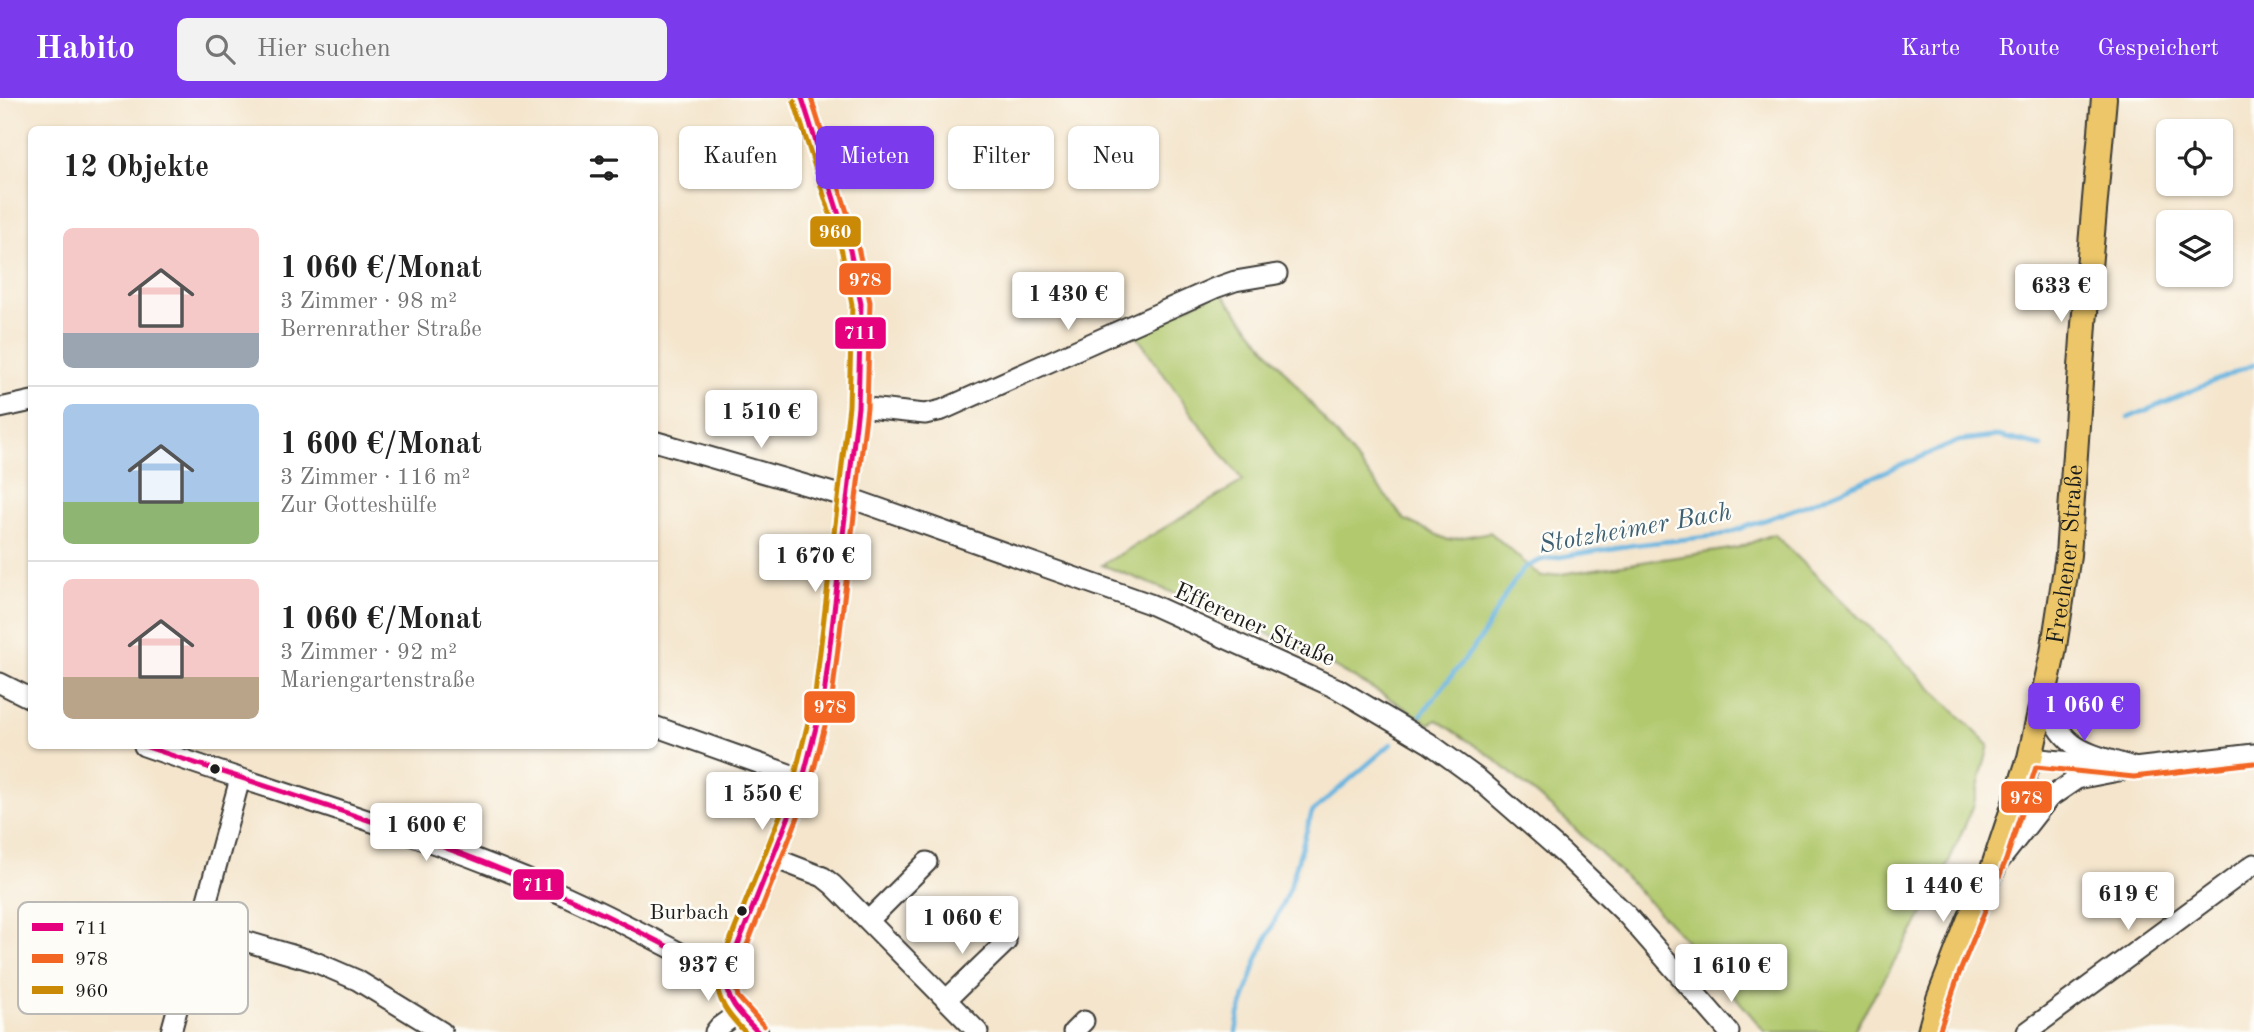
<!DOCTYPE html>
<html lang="de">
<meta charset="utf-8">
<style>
:root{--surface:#fff;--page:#f2f2f2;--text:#222;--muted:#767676;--line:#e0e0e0;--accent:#7c3aed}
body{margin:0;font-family:"Old Standard TT",serif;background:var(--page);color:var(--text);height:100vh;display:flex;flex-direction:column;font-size:26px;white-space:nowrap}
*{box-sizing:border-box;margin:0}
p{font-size:23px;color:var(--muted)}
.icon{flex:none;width:38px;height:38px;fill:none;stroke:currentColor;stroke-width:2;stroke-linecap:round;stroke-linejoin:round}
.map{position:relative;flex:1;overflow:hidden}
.sheet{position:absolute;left:28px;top:28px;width:630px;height:623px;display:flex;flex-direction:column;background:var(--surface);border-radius:10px;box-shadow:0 2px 5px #0004}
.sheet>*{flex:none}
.hud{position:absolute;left:679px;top:28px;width:665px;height:63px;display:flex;gap:14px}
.buttons{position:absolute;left:2156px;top:21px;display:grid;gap:14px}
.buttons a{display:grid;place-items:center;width:77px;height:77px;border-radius:10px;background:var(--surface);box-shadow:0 2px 5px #0004;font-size:35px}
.price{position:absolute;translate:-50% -60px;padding:0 16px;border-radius:7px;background:#fff;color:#222;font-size:23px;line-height:46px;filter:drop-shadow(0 2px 4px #0008)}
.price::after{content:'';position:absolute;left:50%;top:42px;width:21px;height:16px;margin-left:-10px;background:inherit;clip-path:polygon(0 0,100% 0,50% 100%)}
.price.current{background:var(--accent);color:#fff}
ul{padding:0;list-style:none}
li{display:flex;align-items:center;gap:21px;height:175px;padding:0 35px}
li+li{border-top:2px solid var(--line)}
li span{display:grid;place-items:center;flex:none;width:196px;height:140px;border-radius:10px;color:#555}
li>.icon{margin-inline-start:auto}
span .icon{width:84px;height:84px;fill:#fffc;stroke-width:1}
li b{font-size:30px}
h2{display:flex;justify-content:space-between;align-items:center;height:84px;padding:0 35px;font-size:30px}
.pill{padding:0 24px;border-radius:10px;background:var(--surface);box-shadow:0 2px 5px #0004;font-size:24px;line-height:63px}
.pill.current{background:var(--accent);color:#fff}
header{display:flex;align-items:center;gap:42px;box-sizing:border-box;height:98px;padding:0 35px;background:var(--accent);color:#fff}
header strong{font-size:33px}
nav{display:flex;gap:38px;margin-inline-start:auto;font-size:24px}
.search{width:490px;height:63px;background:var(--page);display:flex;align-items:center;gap:18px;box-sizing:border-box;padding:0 24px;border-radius:10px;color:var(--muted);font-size:26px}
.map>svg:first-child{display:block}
</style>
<header>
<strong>Habito</strong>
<div class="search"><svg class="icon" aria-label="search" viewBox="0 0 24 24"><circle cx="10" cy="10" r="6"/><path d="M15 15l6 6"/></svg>Hier suchen</div>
<nav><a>Karte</a><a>Route</a><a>Gespeichert</a></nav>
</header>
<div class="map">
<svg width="2254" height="934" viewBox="0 0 2254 934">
<rect width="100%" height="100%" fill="#fdfcf7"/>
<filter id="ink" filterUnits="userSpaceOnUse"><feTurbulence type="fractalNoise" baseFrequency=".0143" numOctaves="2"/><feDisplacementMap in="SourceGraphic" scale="14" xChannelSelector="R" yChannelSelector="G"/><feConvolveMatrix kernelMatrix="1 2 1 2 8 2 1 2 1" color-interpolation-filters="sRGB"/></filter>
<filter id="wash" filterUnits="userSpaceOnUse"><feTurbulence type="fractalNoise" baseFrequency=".00686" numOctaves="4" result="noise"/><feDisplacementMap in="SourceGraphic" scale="28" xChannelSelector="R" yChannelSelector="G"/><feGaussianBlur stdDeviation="1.57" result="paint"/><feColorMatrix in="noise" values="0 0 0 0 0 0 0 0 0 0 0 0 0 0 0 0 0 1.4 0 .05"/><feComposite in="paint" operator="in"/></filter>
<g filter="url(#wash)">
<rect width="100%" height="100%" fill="#f4e5cc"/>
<path fill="#b2c96e" stroke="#677245" stroke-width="2" d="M1220 193 1405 422 1448 442 1490 434 1541 479 1737 450 1774 436 1989 647 1973 709 1935 795 1853 934H1765L1708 866 1634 788 1569 725 1492 659 1437 622 1429 626C1327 557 1216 510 1102 467L1243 383 1191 315 1134 234Z"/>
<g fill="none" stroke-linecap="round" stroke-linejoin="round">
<g stroke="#65b3df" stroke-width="4.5">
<polyline points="2128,320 2254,266"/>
<polyline points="1421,617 1481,540 1507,494 1524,470 1541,462 1633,447 1723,437 1806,407 1959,343 1998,338 2041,348"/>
<polyline points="1236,934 1239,917 1257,862 1290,789 1312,714 1391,646"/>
</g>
</g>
</g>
<g filter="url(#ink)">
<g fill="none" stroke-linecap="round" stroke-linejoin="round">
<defs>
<g id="minor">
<polyline points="858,309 925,316 942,312 1215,190 1235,183 1277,176"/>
<polyline points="0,310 32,303"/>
<polyline points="654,343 847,399 1150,506 1338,591 1429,645 1477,680 1564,756 1627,817 1729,934"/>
<polyline points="0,585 32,601"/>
<path d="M2045 599C2061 653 2085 654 2133 669"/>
<polyline points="654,628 803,681"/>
<path d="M144 648C279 695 418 734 550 791 610 817 668 848 725 879"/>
<polyline points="2030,660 2102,667"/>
<polyline points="774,760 823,779 833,787 978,934"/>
<polyline points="1998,765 2049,700 2077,681 2134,670 2254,656"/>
<polyline points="869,822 927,764"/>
<polyline points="200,830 313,863 357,882 442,934"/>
<polyline points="946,902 1006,844"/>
<polyline points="171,934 240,681"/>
<polyline points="715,934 719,929 738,915"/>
<path d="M758 934C740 916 724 906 725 879L801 688 824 598 858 309 861 206 850 152 802 0"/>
<polyline points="1073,934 1084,923"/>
<polyline points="2027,934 2254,766"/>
</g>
<g id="major">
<path id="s1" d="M1930 934 1939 901 1969 823 1993 771 2030 660 2053 555 2068 457 2084 226 2104 0"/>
</g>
</defs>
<use href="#minor" stroke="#3c3a36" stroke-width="23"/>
<use href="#major" stroke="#3c3a36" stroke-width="28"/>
<use href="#minor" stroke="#fff" stroke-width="19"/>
<use href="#major" stroke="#ecc669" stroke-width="24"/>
<defs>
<g id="bus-1">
<path d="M144 648C263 688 384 724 500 771 578 801 652 839 725 879"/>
<path d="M758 934C741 917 726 904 725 879L801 688 824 598 858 309 861 206 850 152 802 0"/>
</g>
<g id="bus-2">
<polyline points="764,928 738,899 734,880 809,691 832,600 867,310 870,204 858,149 811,0"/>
<polyline points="1939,934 1959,876 2006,762 2036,669 2134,679 2254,665"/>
</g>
<path id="bus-3" d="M745 934C728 917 717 903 716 878L793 685 815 596 849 308 852 207 842 154 794 3"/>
</defs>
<use href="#bus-1" stroke="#fdfcf7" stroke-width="10"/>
<use href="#bus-2" stroke="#fdfcf7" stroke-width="10"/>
<use href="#bus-3" stroke="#fdfcf7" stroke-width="10"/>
<use href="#bus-1" stroke="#e5007d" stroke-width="5"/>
<use href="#bus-2" stroke="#f26522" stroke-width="5"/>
<use href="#bus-3" stroke="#cb8a06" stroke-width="5"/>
</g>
</g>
<g fill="#1c1c1c" stroke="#fdfcf7" stroke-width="2.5">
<circle cx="215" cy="671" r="6"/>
<circle cx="742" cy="813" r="6"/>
</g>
<g text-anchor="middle" stroke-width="5" stroke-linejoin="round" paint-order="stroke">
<g font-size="22" fill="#1c1c1c" stroke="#fdfcf7" text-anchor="end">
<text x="729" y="821">Burbach</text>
</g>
<g font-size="24" fill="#1c1c1c" stroke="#fdfcf7">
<text dy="8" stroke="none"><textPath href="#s1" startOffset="499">Frechener Straße</textPath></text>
<text transform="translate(1255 526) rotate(24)" y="8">Efferener Straße</text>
</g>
<g font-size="26" font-style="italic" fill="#3d6074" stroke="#fdfcf7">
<text transform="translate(1635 429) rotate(-10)" y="9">Stotzheimer Bach</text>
</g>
</g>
<rect x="18" y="804" width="230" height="112" rx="10" fill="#fdfcf7" stroke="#bab9b5" stroke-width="2"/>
<rect x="32" y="825" width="31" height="8" fill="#e5007d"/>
<rect x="32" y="856" width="31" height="9" fill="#f26522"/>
<rect x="32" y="888" width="31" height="8" fill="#cb8a06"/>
<g font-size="19" fill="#1c1c1c">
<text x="75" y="836">711</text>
<text x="75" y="867">978</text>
<text x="75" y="899">960</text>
</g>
<g stroke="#fdfcf7" stroke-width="2.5">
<rect x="809" y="117" width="53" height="33" rx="7" fill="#cb8a06"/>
<rect x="838" y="164" width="54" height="34" rx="7" fill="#f26522"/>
<rect x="834" y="218" width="53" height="34" rx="7" fill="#e5007d"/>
<rect x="803" y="592" width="53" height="34" rx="7" fill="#f26522"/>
<rect x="2000" y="682" width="53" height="34" rx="7" fill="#f26522"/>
<rect x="512" y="770" width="53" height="33" rx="7" fill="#e5007d"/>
</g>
<g font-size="19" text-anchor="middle" font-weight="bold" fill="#fff">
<text x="835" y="140">960</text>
<text x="865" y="188">978</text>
<text x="860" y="241">711</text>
<text x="830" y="615">978</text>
<text x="2026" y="706">978</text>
<text x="538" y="793">711</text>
</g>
</svg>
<div class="buttons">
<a><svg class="icon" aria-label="locate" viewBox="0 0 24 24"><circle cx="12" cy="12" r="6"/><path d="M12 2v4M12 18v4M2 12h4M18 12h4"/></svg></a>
<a><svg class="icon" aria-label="layers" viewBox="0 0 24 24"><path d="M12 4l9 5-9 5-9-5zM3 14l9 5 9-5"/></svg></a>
</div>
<b class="price" style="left:2061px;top:226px">633 €</b>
<b class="price" style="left:1068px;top:234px">1 430 €</b>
<b class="price" style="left:761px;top:352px">1 510 €</b>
<b class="price" style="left:815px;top:496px">1 670 €</b>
<b class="price current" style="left:2084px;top:645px">1 060 €</b>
<b class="price" style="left:762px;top:734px">1 550 €</b>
<b class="price" style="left:426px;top:765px">1 600 €</b>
<b class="price" style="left:1943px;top:826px">1 440 €</b>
<b class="price" style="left:2128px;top:834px">619 €</b>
<b class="price" style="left:962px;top:858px">1 060 €</b>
<b class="price" style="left:708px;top:905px">937 €</b>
<b class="price" style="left:1731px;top:906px">1 610 €</b>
<div class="hud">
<a class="pill">Kaufen</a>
<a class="pill current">Mieten</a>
<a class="pill">Filter</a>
<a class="pill">Neu</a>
</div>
<section class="sheet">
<h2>12 Objekte<svg class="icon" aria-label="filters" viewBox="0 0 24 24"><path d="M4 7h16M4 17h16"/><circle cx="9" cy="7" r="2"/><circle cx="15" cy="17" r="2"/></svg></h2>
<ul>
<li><span style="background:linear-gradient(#f6c9c9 75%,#9aa5b1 0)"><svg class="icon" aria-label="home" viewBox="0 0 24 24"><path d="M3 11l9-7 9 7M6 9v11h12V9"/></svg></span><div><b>1 060 €/Monat</b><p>3 Zimmer · 98 m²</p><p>Berrenrather Straße</p></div></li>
<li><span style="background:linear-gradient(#a9c7e8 70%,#8fb573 0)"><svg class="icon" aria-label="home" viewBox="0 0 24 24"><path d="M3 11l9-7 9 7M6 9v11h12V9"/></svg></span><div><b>1 600 €/Monat</b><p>3 Zimmer · 116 m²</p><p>Zur Gotteshülfe</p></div></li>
<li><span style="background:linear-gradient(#f6c9c9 70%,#b9a48a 0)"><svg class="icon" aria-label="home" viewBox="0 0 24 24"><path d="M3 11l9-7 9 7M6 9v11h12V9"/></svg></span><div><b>1 060 €/Monat</b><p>3 Zimmer · 92 m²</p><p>Mariengartenstraße</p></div></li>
</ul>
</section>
</div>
